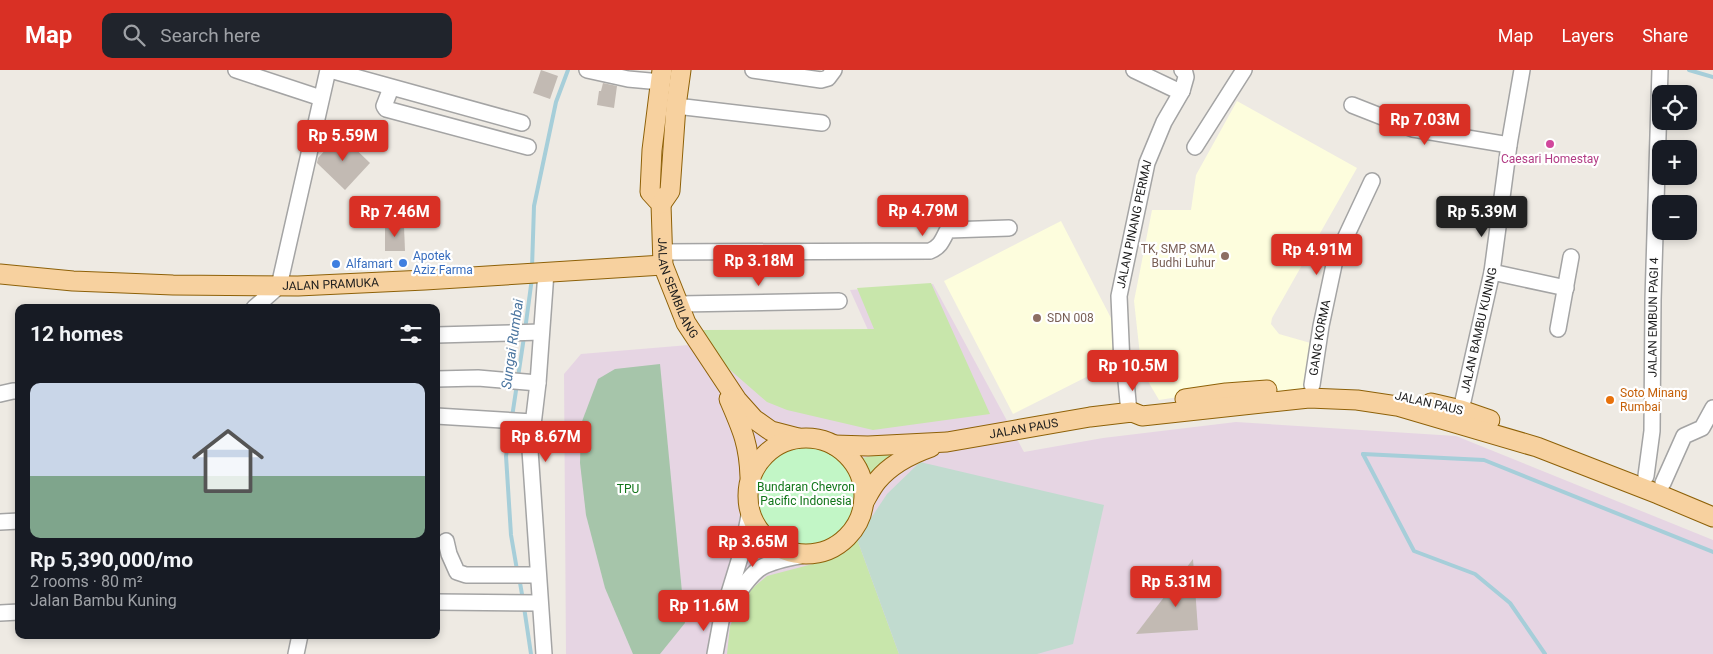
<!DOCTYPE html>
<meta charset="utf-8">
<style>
:root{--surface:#171b24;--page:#20242c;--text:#f1f3f6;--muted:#9ea1a6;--line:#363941;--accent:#d93025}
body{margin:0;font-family:Roboto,sans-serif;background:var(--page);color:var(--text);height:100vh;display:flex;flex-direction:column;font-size:19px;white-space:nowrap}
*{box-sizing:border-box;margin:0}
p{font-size:16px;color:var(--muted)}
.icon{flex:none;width:28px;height:28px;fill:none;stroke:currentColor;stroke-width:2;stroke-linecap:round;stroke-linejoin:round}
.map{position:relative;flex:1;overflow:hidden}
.side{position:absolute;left:15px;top:234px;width:425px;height:335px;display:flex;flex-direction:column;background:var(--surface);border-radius:10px;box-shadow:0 2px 8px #0003}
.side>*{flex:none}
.tools{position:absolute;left:1652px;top:15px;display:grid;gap:10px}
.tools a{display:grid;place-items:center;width:45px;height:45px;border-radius:10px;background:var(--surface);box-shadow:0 2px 8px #0003;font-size:25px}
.price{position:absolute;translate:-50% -42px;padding:0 11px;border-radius:5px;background:var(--accent);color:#fff;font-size:16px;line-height:32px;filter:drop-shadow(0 1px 2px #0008)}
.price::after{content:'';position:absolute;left:50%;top:30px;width:15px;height:11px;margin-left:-8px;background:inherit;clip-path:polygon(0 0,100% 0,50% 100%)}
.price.active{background:#222;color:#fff}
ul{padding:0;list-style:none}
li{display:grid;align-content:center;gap:10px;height:265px;padding:0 15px}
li+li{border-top:1px solid var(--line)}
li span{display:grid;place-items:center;height:155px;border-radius:10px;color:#555}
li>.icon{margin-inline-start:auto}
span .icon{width:90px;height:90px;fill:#fffc;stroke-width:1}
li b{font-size:21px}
h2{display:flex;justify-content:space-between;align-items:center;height:60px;padding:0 15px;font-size:21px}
header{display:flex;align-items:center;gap:30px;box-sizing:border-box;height:70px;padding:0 25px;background:var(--accent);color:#fff}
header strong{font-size:24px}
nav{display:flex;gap:28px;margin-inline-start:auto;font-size:18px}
.search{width:350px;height:45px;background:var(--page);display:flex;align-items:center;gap:12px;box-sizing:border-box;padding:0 18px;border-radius:10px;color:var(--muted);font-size:19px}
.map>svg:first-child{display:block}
</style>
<header>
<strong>Map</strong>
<div class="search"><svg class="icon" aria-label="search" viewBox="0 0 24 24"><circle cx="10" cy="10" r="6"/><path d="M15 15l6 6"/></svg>Search here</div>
<nav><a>Map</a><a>Layers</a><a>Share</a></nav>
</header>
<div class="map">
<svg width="1713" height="584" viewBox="0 0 1713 584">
<rect width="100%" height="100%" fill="#eeeae3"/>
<polygon fill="#e6d5e3" points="933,214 1024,382 1103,368 1236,352 1456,366 1713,470 1713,584 566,584 564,304 581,284 868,260 850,220"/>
<g fill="#fdfddd">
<polygon points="1237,31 1357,98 1272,248 1271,254 1279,264 1314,274 1306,324 1230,319 1159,330 1149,313 1140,285 1134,231 1152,140 1191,140 1196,105"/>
<polygon points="1061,151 1130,285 1013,344 944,211"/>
</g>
<g fill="#c8e6ab">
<polygon points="931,213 990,344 873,360 787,340 767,332 721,292 702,260 874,259 857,218"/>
<polygon points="912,378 870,409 862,388"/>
<polygon points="857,469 899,584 727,584 730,556 743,528 755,516 767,506 828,490 846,482"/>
</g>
<polygon fill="#c1dbcf" points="920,392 1104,435 1073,574 1037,584 899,584 857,469 887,424"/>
<polygon fill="#a6c5aa" points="660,294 685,553 660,584 633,584 605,518 586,445 580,393 581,354 598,309 615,299"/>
<circle fill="#c2f6c6" cx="806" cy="424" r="51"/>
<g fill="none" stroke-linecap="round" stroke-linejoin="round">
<g stroke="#a6ced9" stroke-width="4">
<polyline points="1689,0 1713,7"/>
<polyline points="532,198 534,136 556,32 568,0"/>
<polyline points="525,260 532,208"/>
<polyline points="518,307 524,267"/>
<polyline points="512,347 517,314"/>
<polyline points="511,354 506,386 511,465 517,500"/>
<polyline points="1363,384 1484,390 1713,482"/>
<polyline points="1363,384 1414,481 1475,504 1510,533 1545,584"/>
<polyline points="519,507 523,530"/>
<polyline points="524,537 531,584"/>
</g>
</g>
<g fill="#c2bab3">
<polygon points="541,0 558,6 550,29 533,23"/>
<polygon points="603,13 617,16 614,38 597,35 599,21 601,21"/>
<polygon points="340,64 370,93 345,120 317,93 318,88"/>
<polygon points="385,155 404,156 405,181 385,181"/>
<polygon points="1193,489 1198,560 1136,564"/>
</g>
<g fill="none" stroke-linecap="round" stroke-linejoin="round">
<defs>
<g id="minor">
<polyline points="236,0 321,28"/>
<polyline points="330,0 522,53"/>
<polyline points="587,0 628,9 661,12"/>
<polyline points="753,0 821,10 828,8 834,0"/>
<polyline points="1134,0 1176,20 1182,21"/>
<polyline points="391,18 384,36 386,39 528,77"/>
<polyline points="1352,35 1413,59 1509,75"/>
<polyline points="676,36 822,53"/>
<polyline points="1195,77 1244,0"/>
<path d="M662 182 930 181C940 177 942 171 947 161L949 160 1009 158"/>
<polyline points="1492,202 1566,218"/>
<polyline points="680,234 839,231"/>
<polyline points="254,238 279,216 328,0"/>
<polyline points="1558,259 1571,187"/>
<polyline points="436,265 541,262"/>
<polyline points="436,309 478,308 538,313"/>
<path id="s1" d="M1312 315 1321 256 1335 190 1372 111"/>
<polyline points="0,324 13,321 19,321"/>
<path id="s2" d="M1461 340 1492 202 1509 75 1522 0"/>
<path id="s3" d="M1129 342 1126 311 1122 294 1119 226 1147 93 1164 52 1182 21 1186 7 1185 3 1182 0"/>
<polyline points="436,346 533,352"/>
<path id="s4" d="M1646 406 1652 361 1653 230 1660 0"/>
<polyline points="1663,413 1684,366 1702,358 1713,338"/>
<polyline points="0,452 19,451"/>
<polyline points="446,471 449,484 457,502 466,505 537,505"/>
<polyline points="436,532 539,533"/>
<path d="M729 536C738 524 747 508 759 499 772 490 793 488 808 484"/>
<polyline points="0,543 19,542"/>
<polyline points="296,584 300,565"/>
<polyline points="544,584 530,380 538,313 546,202"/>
<polyline points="715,584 722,546 742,481 750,441"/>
</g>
<g id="major">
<path id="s5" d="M662 0 652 80 650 122 661 134 663 195 686 253 737 330 754 349 771 361 798 368"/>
<polyline points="661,134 670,121 676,36 681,0"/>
<path id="s6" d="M0 204 73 211 173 215 298 216 425 210 663 195"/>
<path d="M729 329C742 359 749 374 750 407"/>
<polyline points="1185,329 1226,323 1267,320"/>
<polyline points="1431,333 1461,340 1490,350"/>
<circle cx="806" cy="426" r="58"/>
<path id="s7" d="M834 375 868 376 947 372 1090 347 1132 342 1142 346 1309 328 1357 330 1397 336 1537 377 1658 424 1713 447"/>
<path d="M864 432C868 425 872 417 877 411 891 394 911 384 931 377"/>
</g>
</defs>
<use href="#minor" stroke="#a4a4a4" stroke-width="18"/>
<use href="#major" stroke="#8e6108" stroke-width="21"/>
<use href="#minor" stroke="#fff" stroke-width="15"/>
<use href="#major" stroke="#f7d19f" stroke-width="19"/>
</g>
<circle fill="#d1479c" stroke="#fff" stroke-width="2" cx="1550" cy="74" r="5"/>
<g fill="#8d6e63" stroke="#fff" stroke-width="2">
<circle cx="1225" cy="186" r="5"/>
<circle cx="1037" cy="248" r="5"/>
</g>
<g fill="#3f7fe0" stroke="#fff" stroke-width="2">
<circle cx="403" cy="193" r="5"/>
<circle cx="336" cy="194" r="5"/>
</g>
<circle fill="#e8710a" stroke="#fff" stroke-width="2" cx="1610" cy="330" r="5"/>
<g text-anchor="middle" stroke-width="4.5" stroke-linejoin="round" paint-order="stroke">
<g font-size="12" fill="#b23c85" stroke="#fff">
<text x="1550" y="93">Caesari Homestay</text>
</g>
<g font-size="12" fill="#1d1d1d" stroke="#fff">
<text dy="4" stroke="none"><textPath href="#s3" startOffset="190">JALAN PINANG PERMAI</textPath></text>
<text dy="4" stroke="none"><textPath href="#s6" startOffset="331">JALAN PRAMUKA</textPath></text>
<text dy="4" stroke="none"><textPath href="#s5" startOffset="226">JALAN SEMBILANG</textPath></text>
<text dy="4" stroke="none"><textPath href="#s4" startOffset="159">JALAN EMBUN PAGI 4</textPath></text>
<text dy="4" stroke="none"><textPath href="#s2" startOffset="82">JALAN BAMBU KUNING</textPath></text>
<text dy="4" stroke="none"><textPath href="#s1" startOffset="48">GANG KORMA</textPath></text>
<text transform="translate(1429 333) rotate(13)" y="4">JALAN PAUS</text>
<text dy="4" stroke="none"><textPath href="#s7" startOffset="191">JALAN PAUS</textPath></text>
</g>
<g font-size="12" fill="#785e54" stroke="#fff" text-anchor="end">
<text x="1215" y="183">TK, SMP, SMA<tspan x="1215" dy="14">Budhi Luhur</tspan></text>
<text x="1047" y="252" text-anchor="start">SDN 008</text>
</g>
<g font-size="12" fill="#366cbe" stroke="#fff" text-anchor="start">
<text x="413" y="190">Apotek<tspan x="413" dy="14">Aziz Farma</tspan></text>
<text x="346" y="198">Alfamart</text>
</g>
<g font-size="12" fill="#c56008" stroke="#fff" text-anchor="start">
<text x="1620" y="327">Soto Minang<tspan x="1620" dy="14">Rumbai</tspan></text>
</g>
<g font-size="12" fill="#117519" stroke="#fff">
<text x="806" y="421">Bundaran Chevron<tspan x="806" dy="14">Pacific Indonesia</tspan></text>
<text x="628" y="423">TPU</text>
</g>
<g font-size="14" font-style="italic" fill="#4c76a0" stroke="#fff">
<text transform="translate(512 274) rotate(-82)" y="5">Sungai Rumbai</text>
</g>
</g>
</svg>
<div class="tools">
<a><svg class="icon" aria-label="locate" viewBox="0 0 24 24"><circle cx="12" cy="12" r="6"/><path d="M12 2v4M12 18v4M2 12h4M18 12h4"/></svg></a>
<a>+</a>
<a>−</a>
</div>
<b class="price" style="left:1425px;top:76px">Rp 7.03M</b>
<b class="price" style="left:343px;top:92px">Rp 5.59M</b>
<b class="price" style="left:923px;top:167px">Rp 4.79M</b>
<b class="price" style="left:395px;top:168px">Rp 7.46M</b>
<b class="price active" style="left:1482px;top:168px">Rp 5.39M</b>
<b class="price" style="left:1317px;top:206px">Rp 4.91M</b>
<b class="price" style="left:759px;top:217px">Rp 3.18M</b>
<b class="price" style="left:1133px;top:322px">Rp 10.5M</b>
<b class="price" style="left:546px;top:393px">Rp 8.67M</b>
<b class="price" style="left:753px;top:498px">Rp 3.65M</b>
<b class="price" style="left:1176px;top:538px">Rp 5.31M</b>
<b class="price" style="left:704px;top:562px">Rp 11.6M</b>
<section class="side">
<h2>12 homes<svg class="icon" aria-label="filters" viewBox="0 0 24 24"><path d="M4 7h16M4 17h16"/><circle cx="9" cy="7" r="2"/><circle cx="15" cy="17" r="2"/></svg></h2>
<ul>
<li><span style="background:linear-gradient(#c9d6e8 60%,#7fa58c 0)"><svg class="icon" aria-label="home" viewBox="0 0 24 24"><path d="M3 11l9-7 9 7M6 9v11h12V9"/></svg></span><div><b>Rp 5,390,000/mo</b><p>2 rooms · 80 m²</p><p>Jalan Bambu Kuning</p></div></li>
</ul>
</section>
</div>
